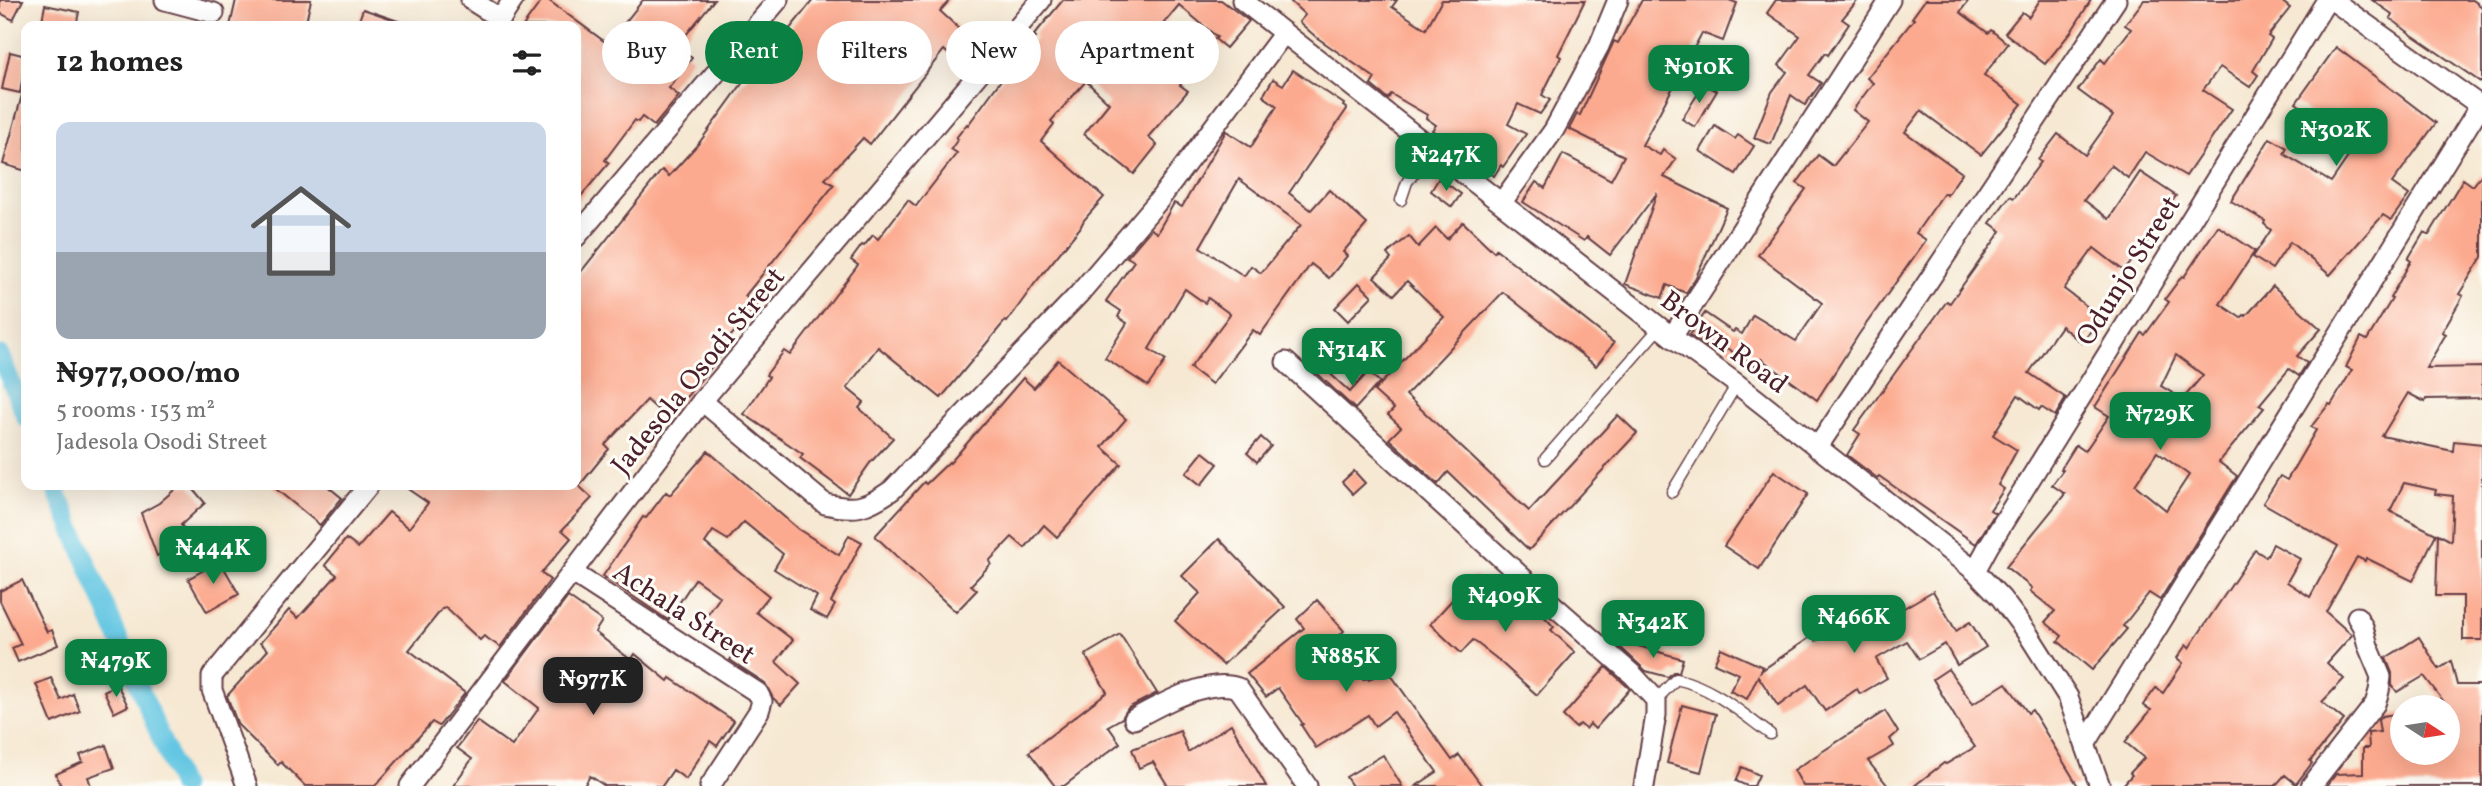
<!DOCTYPE html>
<meta charset="utf-8">
<style>
:root{--surface:#fff;--page:#f6f6f6;--text:#222;--muted:#767676;--line:#e0e0e0;--accent:#0b8043}
body{margin:0;font-family:Vollkorn,serif;background:var(--page);color:var(--text);height:100vh;display:flex;flex-direction:column;font-size:26px;white-space:nowrap}
*{box-sizing:border-box;margin:0}
p{font-size:23px;color:var(--muted)}
.icon{flex:none;width:38px;height:38px;fill:none;stroke:currentColor;stroke-width:2;stroke-linecap:round;stroke-linejoin:round}
.map{position:relative;flex:1;overflow:hidden}
.side{position:absolute;left:21px;top:21px;width:560px;height:469px;display:flex;flex-direction:column;background:var(--surface);border-radius:14px;box-shadow:0 7px 28px #0002}
.side>*{flex:none}
.banner{position:absolute;left:602px;top:21px;width:665px;height:63px;display:flex;gap:14px}
.needle{width:46px;rotate:102deg}
.buttons{position:absolute;left:2390px;top:695px;display:grid;gap:14px}
.buttons a{display:grid;place-items:center;width:70px;height:70px;border-radius:50%;background:var(--surface);box-shadow:0 7px 28px #0002;font-size:35px}
.price{position:absolute;translate:-50% -60px;padding:0 16px;border-radius:14px;background:var(--accent);color:#fff;font-size:23px;line-height:46px;filter:drop-shadow(0 2px 4px #0008)}
.price::after{content:'';position:absolute;left:50%;top:42px;width:21px;height:16px;margin-left:-10px;background:inherit;clip-path:polygon(0 0,100% 0,50% 100%)}
.price.selected{background:#222;color:#fff}
ul{padding:0;list-style:none}
li{display:grid;align-content:center;gap:14px;height:371px;padding:0 35px}
li+li{border-top:2px solid var(--line)}
li span{display:grid;place-items:center;height:217px;border-radius:14px;color:#555}
li>.icon{margin-inline-start:auto}
span .icon{width:126px;height:126px;fill:#fffc;stroke-width:1}
li b{font-size:30px}
h2{display:flex;justify-content:space-between;align-items:center;height:84px;padding:0 35px;font-size:30px}
.pill{padding:0 24px;border-radius:32px;background:var(--surface);box-shadow:0 7px 28px #0002;font-size:24px;line-height:63px}
.pill.selected{background:var(--accent);color:#fff}
.map>svg:first-child{display:block}
</style>
<div class="map">
<svg width="2482" height="786" viewBox="0 0 2482 786">
<rect width="100%" height="100%" fill="#fdfcf7"/>
<filter id="ink" filterUnits="userSpaceOnUse"><feTurbulence type="fractalNoise" baseFrequency=".0143" numOctaves="2"/><feDisplacementMap in="SourceGraphic" scale="14" xChannelSelector="R" yChannelSelector="G"/><feConvolveMatrix kernelMatrix="1 2 1 2 8 2 1 2 1" color-interpolation-filters="sRGB"/></filter>
<filter id="wash" filterUnits="userSpaceOnUse"><feTurbulence type="fractalNoise" baseFrequency=".00686" numOctaves="4" result="noise"/><feDisplacementMap in="SourceGraphic" scale="28" xChannelSelector="R" yChannelSelector="G"/><feGaussianBlur stdDeviation="1.57" result="paint"/><feColorMatrix in="noise" values="0 0 0 0 0 0 0 0 0 0 0 0 0 0 0 0 0 1.4 0 .05"/><feComposite in="paint" operator="in"/></filter>
<g filter="url(#wash)">
<rect width="100%" height="100%" fill="#f6e8d2"/>
<g fill="none" stroke-linecap="round" stroke-linejoin="round">
<g stroke="#64c6e2" stroke-width="19">
<polyline points="0,355 26,418"/>
<polyline points="54,485 181,786"/>
</g>
</g>
<g id="blocks">
<g fill="#fcaa8f" fill-rule="evenodd">
<polygon points="0,0 23,0 13,20 0,13"/>
<polygon points="236,0 311,0 305,26 230,26"/>
<polygon points="542,0 548,0 608,44 643,0 714,0 677,46 692,58 669,88 679,96 654,126 642,117 638,122 635,120 605,160 609,163 576,202 576,26 523,26"/>
<polygon points="813,0 950,0 940,11 980,48 963,67 944,50 870,144 863,138 825,179 834,185 745,296 757,307 718,350 722,354 668,419 647,400 605,445 609,449 579,486 592,498 562,530 571,538 541,573 550,580 500,647 484,636 480,640 446,608 442,609 409,650 465,693 439,726 432,722 375,786 305,786 281,762 278,765 238,725 227,696 268,650 260,643 289,610 298,618 337,575 325,565 346,539 358,548 389,512 409,528 428,503 402,485 576,485 576,278 662,170 669,176 699,143 757,63 760,66"/>
<polygon points="1063,0 1221,0 1249,21 1226,48 1215,39 1217,37 1179,5 1154,35 1193,69 1180,85 1188,91 1148,137 1157,145 1134,174 1084,134 1109,103 1086,81 1051,121 1054,124 1041,141 1104,197 1084,220 1080,228 1035,283 1007,322 1005,321 941,398 878,347 847,388 864,402 859,408 893,438 870,463 848,494 800,458 803,454 744,414 769,377 766,375 784,351 790,355 858,265 851,260 862,245 864,246 873,235 878,239 908,200 916,206 957,153 951,149 958,139 956,138 967,124 968,125 1012,65 1036,37 1034,35"/>
<polygon points="1289,0 1397,0 1392,7 1426,29 1442,0 1585,0 1558,55 1561,57 1542,95 1550,100 1540,114 1518,104 1508,124 1526,134 1503,167 1501,165 1494,176 1432,130 1436,125 1426,118 1427,115 1391,94 1388,99 1371,85 1375,78 1316,37 1299,22 1305,15"/>
<polygon points="1642,0 1729,0 1737,3 1723,41 1702,33 1642,145 1660,155 1663,150 1676,159 1664,177 1727,208 1696,277 1686,293 1667,285 1662,298 1625,284 1657,193 1610,255 1587,237 1584,241 1523,202 1536,182 1545,188 1563,154 1611,180 1624,156 1569,129 1577,114 1580,115 1614,41 1618,43"/>
<polygon points="1776,0 1858,0 1842,19 1849,24 1828,55 1825,53 1809,75 1821,83 1805,105 1791,95 1771,144 1754,138 1772,92 1787,72 1779,65 1800,36 1767,13"/>
<polygon points="1925,0 1969,0 1960,12 1988,33 1991,30 2008,44 1984,75 2022,104 1981,155 1921,111 1905,132 1962,173 1947,195 1944,193 1916,233 1926,240 1859,334 1817,400 1761,359 1756,366 1715,341 1710,349 1690,335 1705,313 1733,332 1735,330 1742,334 1753,315 1796,341 1822,303 1758,255 1806,189 1797,183 1818,155 1833,166 1868,122 1853,110 1873,83 1867,78 1914,19 1912,18"/>
<polygon points="2040,0 2091,0 2071,32 2045,64 2005,33 2022,12 2029,17"/>
<polygon points="2144,0 2280,0 2290,8 2268,36 2272,39 2253,71 2258,75 2250,87 2220,67 2203,90 2232,109 2186,176 2145,152 2128,178 2111,165 2084,200 2109,219 2140,172 2176,196 2164,212 2166,214 2147,242 2124,271 2094,248 2064,289 2101,317 2082,343 2061,326 2029,373 2066,398 2055,416 2041,407 2039,410 2018,395 1993,435 2017,450 1998,485 2004,489 1990,510 1995,513 1976,544 1879,476 1877,478 1847,455 1860,434 1854,430 1923,334 1947,301 1950,303 2001,231 1990,223 2010,196 2014,198 2041,162 2038,160 2058,134 2085,155 2113,116 2078,90 2101,59 2105,63 2131,29 2125,25"/>
<polygon points="2372,0 2473,0 2482,7 2482,83 2412,35 2390,18 2392,14"/>
<polygon points="45,5 79,12 76,26 41,26"/>
<polygon points="363,9 407,24 407,26 357,26"/>
<polygon points="2336,47 2436,123 2392,183 2409,195 2391,220 2383,215 2330,275 2290,242 2272,269 2253,257 2271,230 2264,224 2265,221 2231,201 2270,138 2287,148 2284,154 2331,182 2355,147 2296,103"/>
<polygon points="10,52 26,56 20,93 2,89"/>
<path d="M1293 70 1344 104 1343 106 1347 109 1289 193 1311 210 1329 190 1367 224 1343 252 1347 256 1329 278 1311 264 1260 335 1253 330 1212 384 1190 368 1230 314 1208 298 1205 303 1185 289 1149 349 1166 360 1148 386 1105 358 1127 323 1118 317 1121 311 1106 301 1134 261 1127 257 1151 229 1157 233 1174 203 1182 207 1226 131 1251 147 1277 106 1263 96 1273 79 1283 85ZM1239 179 1301 225 1261 273 1251 266 1244 276 1200 247Z"/>
<polygon points="1704,84 1717,91 1695,127 1682,119"/>
<polygon points="22,95 26,95 26,171 3,164"/>
<polygon points="1715,126 1735,139 1738,135 1754,146 1736,174 1700,151"/>
<polygon points="2482,174 2482,257 2459,294 2463,296 2442,332 2446,334 2426,368 2482,367 2482,398 2426,399 2425,402 2408,393 2382,436 2453,451 2454,441 2482,444 2482,640 2463,640 2463,596 2436,596 2438,534 2451,541 2453,496 2435,494 2436,490 2404,483 2390,511 2436,534 2413,581 2366,558 2365,561 2357,557 2326,612 2352,635 2327,663 2344,679 2322,702 2344,720 2310,761 2312,763 2296,784 2285,775 2275,786 2122,786 2132,775 2130,773 2144,758 2125,742 2151,710 2143,705 2156,688 2163,693 2183,663 2177,658 2186,645 2189,648 2255,550 2266,557 2273,544 2300,559 2287,582 2310,597 2338,546 2263,503 2280,476 2287,480 2316,430 2311,427 2329,404 2331,405 2352,370 2346,367 2361,337 2367,340 2392,299 2390,298 2411,261 2408,259 2424,232 2429,235 2463,179 2473,186"/>
<polygon points="1439,178 1461,194 1452,207 1431,191"/>
<polygon points="1463,222 1494,252 1496,249 1614,343 1596,366 1503,292 1406,395 1529,511 1618,415 1637,433 1529,550 1448,472 1438,484 1389,439 1401,427 1388,415 1394,409 1374,391 1444,317 1407,281 1394,295 1374,277 1391,259 1387,254 1409,236 1418,247 1436,228 1447,239"/>
<path d="M2218 226 2255 251 2220 304 2241 318 2244 315 2246 316 2273 286 2321 329 2297 356 2307 363 2299 376 2289 369 2259 405 2264 408 2219 462 2237 476 2160 600 2149 593 2123 626 2127 629 2092 670 2058 641 2062 636 2045 622 2055 611 2030 591 2032 588 2006 567 2065 494 2052 485 2063 470 2061 469 2076 445 2085 451 2109 416 2095 407 2142 333 2145 335 2169 302 2165 299 2182 276 2184 277ZM2176 355 2203 375 2183 399 2161 386ZM2157 452 2189 475 2166 510 2135 485Z"/>
<polygon points="1359,283 1372,296 1348,321 1335,308"/>
<polygon points="1058,360 1126,419 1102,447 1121,464 1057,537 1044,525 1025,548 1012,537 989,561 991,564 971,585 977,590 956,612 875,536 924,482 926,484 949,462 950,463 1023,378 1034,388"/>
<polygon points="1323,367 1350,392 1368,372 1380,382 1355,409 1317,373"/>
<polygon points="1261,437 1271,446 1257,462 1247,453"/>
<polygon points="708,451 798,529 839,555 849,535 862,542 831,602 835,605 827,619 810,610 817,596 774,569 783,554 744,522 728,540 713,531 705,543 769,596 756,612 793,640 776,662 800,684 781,705 773,698 765,683 730,660 738,649 702,623 720,597 695,579 668,620 603,576 643,517 646,518 666,492 670,495"/>
<polygon points="1203,452 1218,464 1201,485 1186,473"/>
<polygon points="1354,471 1365,483 1353,494 1342,482"/>
<polygon points="1774,471 1808,494 1759,569 1724,546"/>
<polygon points="180,485 190,485 205,503 181,525 189,535 157,556 141,513 159,503"/>
<polygon points="271,485 326,485 342,498 320,525"/>
<polygon points="1219,539 1285,607 1223,665 1175,621 1200,593 1182,576"/>
<polygon points="220,561 239,594 207,612 188,579"/>
<polygon points="1474,576 1508,608 1522,593 1554,627 1551,630 1575,652 1537,695 1496,658 1473,640 1461,653 1430,624"/>
<polygon points="22,580 47,632 52,630 58,645 18,662 12,648 21,644 0,601 0,591"/>
<polygon points="1933,591 1956,631 1970,622 1986,647 1957,665 1945,644 1919,659 1907,641 1876,659 1887,678 1860,694 1857,689 1825,711 1807,685 1778,706 1758,676 1747,699 1730,691 1739,674 1714,663 1721,648 1763,667 1761,671 1812,636 1816,641 1853,619 1861,633"/>
<polygon points="568,597 602,621 595,632 631,660 635,654 668,681 670,678 734,721 717,746 710,741 686,779 673,770 662,786 605,786 590,776 584,786 453,786 472,759 457,748 477,721 512,746 539,708 505,681"/>
<polygon points="1317,600 1344,631 1337,638 1363,680 1367,678 1369,680 1386,668 1452,760 1459,755 1482,786 1416,786 1437,772 1394,712 1375,726 1368,715 1316,748 1301,725 1303,724 1278,688 1266,697 1247,674 1304,628 1297,619"/>
<polygon points="1120,634 1157,693 1128,708 1122,718 1108,726 1120,743 1064,786 1055,786 1029,752 1107,692 1085,655"/>
<polygon points="2419,637 2439,669 2451,661 2457,685 2482,685 2482,786 2327,786 2336,774 2363,773 2363,748 2369,748 2368,733 2380,732 2378,720 2382,716 2403,713 2403,752 2448,752 2448,707 2424,676 2397,692 2392,685 2392,673 2386,658"/>
<polygon points="1624,640 1628,643 1683,659 1679,672 1673,672 1668,677 1646,671 1618,645"/>
<polygon points="1606,667 1630,689 1595,729 1590,724 1586,729 1580,724 1576,728 1563,716"/>
<polygon points="1948,669 1973,704 2006,683 2028,713 2032,710 2078,786 1914,786 1944,763 1946,764 1975,747 1962,729 1933,679"/>
<polygon points="51,678 61,700 73,694 80,711 52,723 36,684"/>
<polygon points="117,684 128,706 114,713 104,691"/>
<polygon points="1682,705 1716,714 1701,772 1667,763"/>
<polygon points="1885,711 1898,732 1890,739 1894,746 1868,761 1888,786 1803,786 1794,770"/>
<polygon points="1231,724 1266,786 1168,786 1153,762 1139,768 1132,749 1180,731 1188,752"/>
<polygon points="106,745 114,768 88,777 91,786 61,786 56,774 83,762 80,755"/>
<polygon points="1383,755 1402,786 1352,786 1346,777"/>
<polygon points="1742,767 1759,775 1754,786 1747,786 1736,781"/>
</g>
</g>
</g>
<g filter="url(#ink)">
<use href="#blocks" fill-opacity="0" stroke="#643d44" stroke-width="2"/>
<g fill="none" stroke-linecap="round" stroke-linejoin="round">
<defs>
<g id="lane">
<polyline points="1401,200 1407,182 1433,149"/>
<polyline points="1545,459 1660,327"/>
<polyline points="1672,492 1737,384"/>
<path d="M1656 700 1676 679C1713 687 1740 712 1770 734"/>
</g>
<g id="street">
<polyline points="165,0 214,13"/>
<polyline points="471,0 501,19"/>
<polyline points="1242,0 1672,337 1737,384 1975,571 2001,598 2028,634 2068,697 2100,786"/>
<polyline points="2332,0 2482,107"/>
<polyline points="496,26 513,0"/>
<polyline points="1502,202 1554,130 1599,46 1618,0"/>
<polyline points="576,237 778,0"/>
<polyline points="1672,337 1890,0"/>
<polyline points="1286,362 1536,590 1633,675 1656,700 1656,715 1644,786"/>
<path d="M702 401 825 504C856 511 866 508 892 490L1079 294 1159 200 1284 33"/>
<polyline points="1817,448 2116,0"/>
<polyline points="1975,571 1988,547 2327,0"/>
<polyline points="573,573 758,693 762,701 759,711 710,786"/>
<path d="M1134 719C1160 705 1208 677 1238 688L1307 786"/>
<polyline points="2086,743 2480,106"/>
<polyline points="247,786 212,690 212,676 369,485"/>
<polyline points="410,786 702,401 1041,0"/>
<polyline points="2311,786 2375,704 2379,691 2381,677 2368,646 2363,627 2357,617"/>
</g>
</defs>
<use href="#lane" stroke="#643d44" stroke-width="13"/>
<use href="#street" stroke="#643d44" stroke-width="23"/>
<use href="#lane" stroke="#fff" stroke-width="10"/>
<use href="#street" stroke="#fff" stroke-width="19"/>
</g>
</g>
<g text-anchor="middle" stroke-width="6" stroke-linejoin="round" paint-order="stroke">
<g font-size="28" fill="#4a1f2b" stroke="#fdfcf7">
<text transform="translate(2127 270) rotate(-58)" y="10">Odunjo Street</text>
<text transform="translate(1725 341) rotate(37)" y="10">Brown Road</text>
<text transform="translate(697 370) rotate(-51)" y="10">Jadesola Osodi Street</text>
<text transform="translate(685 612) rotate(33)" y="10">Achala Street</text>
</g>
</g>
</svg>
<div class="buttons">
<a><svg class="needle" viewBox="-14 -14 28 28"><path d="M0-13l5 13h-10z" fill="#e53935"/><path d="M0 13l5-13h-10z" fill="#767676"/></svg></a>
</div>
<b class="price" style="left:1699px;top:105px">₦910K</b>
<b class="price" style="left:2336px;top:168px">₦302K</b>
<b class="price" style="left:1446px;top:193px">₦247K</b>
<b class="price" style="left:1352px;top:388px">₦314K</b>
<b class="price" style="left:2160px;top:452px">₦729K</b>
<b class="price" style="left:213px;top:586px">₦444K</b>
<b class="price" style="left:1505px;top:634px">₦409K</b>
<b class="price" style="left:1854px;top:655px">₦466K</b>
<b class="price" style="left:1653px;top:660px">₦342K</b>
<b class="price" style="left:1346px;top:694px">₦885K</b>
<b class="price" style="left:116px;top:699px">₦479K</b>
<b class="price selected" style="left:593px;top:717px">₦977K</b>
<div class="banner">
<a class="pill">Buy</a>
<a class="pill selected">Rent</a>
<a class="pill">Filters</a>
<a class="pill">New</a>
<a class="pill">Apartment</a>
</div>
<section class="side">
<h2>12 homes<svg class="icon" aria-label="filters" viewBox="0 0 24 24"><path d="M4 7h16M4 17h16"/><circle cx="9" cy="7" r="2"/><circle cx="15" cy="17" r="2"/></svg></h2>
<ul>
<li><span style="background:linear-gradient(#c9d6e8 60%,#9aa5b1 0)"><svg class="icon" aria-label="home" viewBox="0 0 24 24"><path d="M3 11l9-7 9 7M6 9v11h12V9"/></svg></span><div><b>₦977,000/mo</b><p>5 rooms · 153 m²</p><p>Jadesola Osodi Street</p></div></li>
</ul>
</section>
</div>
